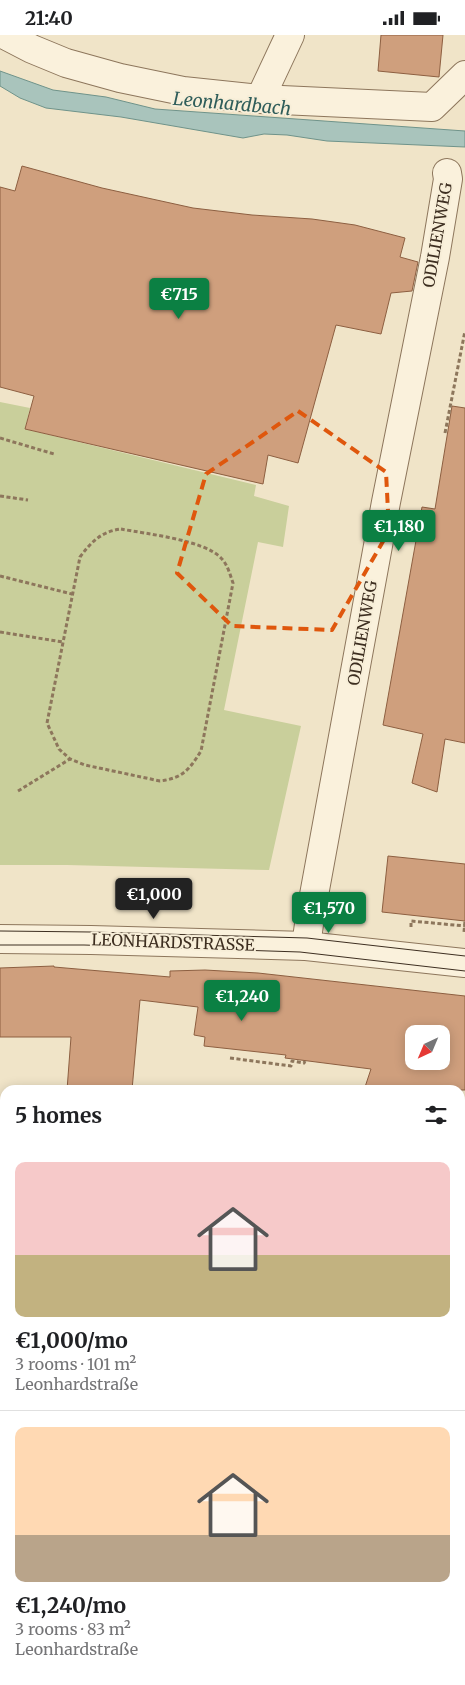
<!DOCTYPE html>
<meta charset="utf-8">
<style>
:root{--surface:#fff;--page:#f2f2f2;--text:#202124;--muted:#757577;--line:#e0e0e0;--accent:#0b8043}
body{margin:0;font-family:Merriweather,serif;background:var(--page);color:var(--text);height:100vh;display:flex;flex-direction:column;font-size:19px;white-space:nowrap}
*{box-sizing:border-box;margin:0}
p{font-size:16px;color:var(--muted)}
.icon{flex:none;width:28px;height:28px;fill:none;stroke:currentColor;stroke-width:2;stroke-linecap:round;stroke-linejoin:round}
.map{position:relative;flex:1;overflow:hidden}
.sheet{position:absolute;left:0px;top:1050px;width:465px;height:600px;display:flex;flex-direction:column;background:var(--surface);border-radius:15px 15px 0 0;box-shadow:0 2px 12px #0003}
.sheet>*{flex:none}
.needle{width:32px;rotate:224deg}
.tools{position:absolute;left:405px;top:990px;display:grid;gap:10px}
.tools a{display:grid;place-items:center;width:45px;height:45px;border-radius:10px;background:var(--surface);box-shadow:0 2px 12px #0003;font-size:25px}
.price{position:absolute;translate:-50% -42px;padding:0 11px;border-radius:5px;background:var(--accent);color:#fff;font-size:16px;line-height:32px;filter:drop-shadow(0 1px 2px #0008)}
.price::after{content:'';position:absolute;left:50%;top:30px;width:15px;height:11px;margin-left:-8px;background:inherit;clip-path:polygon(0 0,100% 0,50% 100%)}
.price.current{background:#222;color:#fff}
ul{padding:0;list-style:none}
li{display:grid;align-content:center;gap:10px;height:265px;padding:0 15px}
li+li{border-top:1px solid var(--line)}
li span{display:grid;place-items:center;height:155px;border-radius:10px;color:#555}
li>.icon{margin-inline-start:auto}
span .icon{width:90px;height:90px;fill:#fffc;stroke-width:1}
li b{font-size:21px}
h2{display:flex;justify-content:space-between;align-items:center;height:60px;padding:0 15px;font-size:21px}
.status{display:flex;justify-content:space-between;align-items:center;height:35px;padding:0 25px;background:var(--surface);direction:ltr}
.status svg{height:14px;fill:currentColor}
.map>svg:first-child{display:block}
</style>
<div class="status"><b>21:40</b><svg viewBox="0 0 49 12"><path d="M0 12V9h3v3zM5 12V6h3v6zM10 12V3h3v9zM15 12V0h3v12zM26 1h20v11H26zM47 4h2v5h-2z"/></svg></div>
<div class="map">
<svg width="465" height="1650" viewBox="0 0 465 1650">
<rect width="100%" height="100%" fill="#f0e4c8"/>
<g fill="#c9cf9b">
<polygon points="0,367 30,373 25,394 256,450 254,461 289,471 283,512 258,507 224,675 301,691 269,835 67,830 0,830"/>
<polygon points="72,1645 388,1645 400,1650 84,1650"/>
</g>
<polygon fill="#a9c4bc" stroke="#6f938a" points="0,36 53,55 106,62 155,74 465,96 465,112 327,106 287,100 264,99 243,103 121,82 46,73 20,63 0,51"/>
<g fill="#cf9f7d" stroke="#8d5f41" fill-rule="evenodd">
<polygon points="381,0 443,0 439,42 378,36"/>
<polygon points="22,131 102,153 193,173 252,180 312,184 355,190 405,203 400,222 418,227 412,256 391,258 381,299 336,290 298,428 268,420 263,449 25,394 34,361 0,352 0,152 15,156"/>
<polygon points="452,371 465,373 465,708 445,704 437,757 412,748 423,699 383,690 422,472 435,474"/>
<polygon points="388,821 465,829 465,886 382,877"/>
<path d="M54 931V932L170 942V936L205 935 258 938 465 961V1055H364L371 1034 285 1023 286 1020 204 1011 205 1002 194 1000 198 972 140 965 132 1055H67L71 1002H0V933ZM414 999H441V1026H414Z"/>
</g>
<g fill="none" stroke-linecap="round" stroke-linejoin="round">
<defs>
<g id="minor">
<polyline points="5,0 32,14 66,28 120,43 183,56 260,64 432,72 465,40"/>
<polyline points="260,64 290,0"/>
<polyline points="306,911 310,882 386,467 435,222 448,144 447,138"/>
</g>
<polyline id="tertiary" points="0,904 91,905 306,911 465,928"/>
<g id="primary">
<polyline points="0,1256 5,1258"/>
<polyline points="460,1437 465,1439"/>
</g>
</defs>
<use href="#minor" stroke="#8d765c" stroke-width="30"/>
<use href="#tertiary" stroke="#8d765c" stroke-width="30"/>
<use href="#primary" stroke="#5b4430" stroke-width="30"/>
<g stroke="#8d765c" stroke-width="3" stroke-dasharray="4 2.5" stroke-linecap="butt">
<polyline points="445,398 465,296"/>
<polyline points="0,403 54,419"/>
<polyline points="0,461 28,465"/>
<path d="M121 494C147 499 204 505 221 523 228 530 230 540 233 548L201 716C189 735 183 743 160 746L85 730 70 724 59 714 47 688 80 522C91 507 102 496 121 494Z"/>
<polyline points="0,541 72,559"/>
<polyline points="0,597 63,607"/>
<polyline points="18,756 70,724"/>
<polyline points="411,892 411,886 465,891"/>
<polyline points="464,897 465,886"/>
<polyline points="230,1023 291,1031 292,1026 304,1028 305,1026"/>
<polyline points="372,1645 384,1650"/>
</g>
<use href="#minor" stroke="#faf1dc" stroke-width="28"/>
<use href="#tertiary" stroke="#faf1dc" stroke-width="28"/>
<use href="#primary" stroke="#f3d9a0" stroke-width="28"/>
<g stroke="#3d2e20" stroke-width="1">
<polyline points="0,896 91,897 307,903 465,921"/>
<polyline points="0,910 84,910 300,917 465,936"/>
</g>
</g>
<path fill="none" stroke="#df570d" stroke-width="4" stroke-dasharray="10 6" stroke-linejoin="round" d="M298 376 386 437 389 496 332 595 232 591 177 538 206 439Z"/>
<g text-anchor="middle" stroke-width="4" stroke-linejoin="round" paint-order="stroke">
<g font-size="16" fill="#3d2e20" stroke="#f7eed8">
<text transform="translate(437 200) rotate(-80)" y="6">ODILIENWEG</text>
<text transform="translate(362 598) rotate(-80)" y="6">ODILIENWEG</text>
<text transform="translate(173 907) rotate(2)" y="6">LEONHARDSTRASSE</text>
</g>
<g font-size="18" font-style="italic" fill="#2f5d5a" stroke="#f7eed8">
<text transform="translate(232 69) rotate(5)" y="6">Leonhardbach</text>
</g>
</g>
</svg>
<div class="tools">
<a><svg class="needle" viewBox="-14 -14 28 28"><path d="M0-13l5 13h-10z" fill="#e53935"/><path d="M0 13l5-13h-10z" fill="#757577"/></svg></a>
</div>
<b class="price" style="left:179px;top:285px">€715</b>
<b class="price" style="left:399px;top:517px">€1,180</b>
<b class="price current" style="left:154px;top:885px">€1,000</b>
<b class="price" style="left:329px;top:899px">€1,570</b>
<b class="price" style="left:242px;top:987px">€1,240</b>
<section class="sheet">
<h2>5 homes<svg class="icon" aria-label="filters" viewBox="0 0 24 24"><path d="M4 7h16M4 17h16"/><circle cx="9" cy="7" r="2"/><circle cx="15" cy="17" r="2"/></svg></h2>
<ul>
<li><span style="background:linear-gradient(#f6c9c9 60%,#c2b280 0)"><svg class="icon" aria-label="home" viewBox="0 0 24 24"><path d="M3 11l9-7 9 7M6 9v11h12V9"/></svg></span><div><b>€1,000/mo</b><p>3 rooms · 101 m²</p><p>Leonhardstraße</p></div></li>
<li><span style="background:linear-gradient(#ffd9b3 70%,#b9a48a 0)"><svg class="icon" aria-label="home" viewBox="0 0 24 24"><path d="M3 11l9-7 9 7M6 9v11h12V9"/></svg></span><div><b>€1,240/mo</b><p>3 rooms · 83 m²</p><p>Leonhardstraße</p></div></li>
</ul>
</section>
</div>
